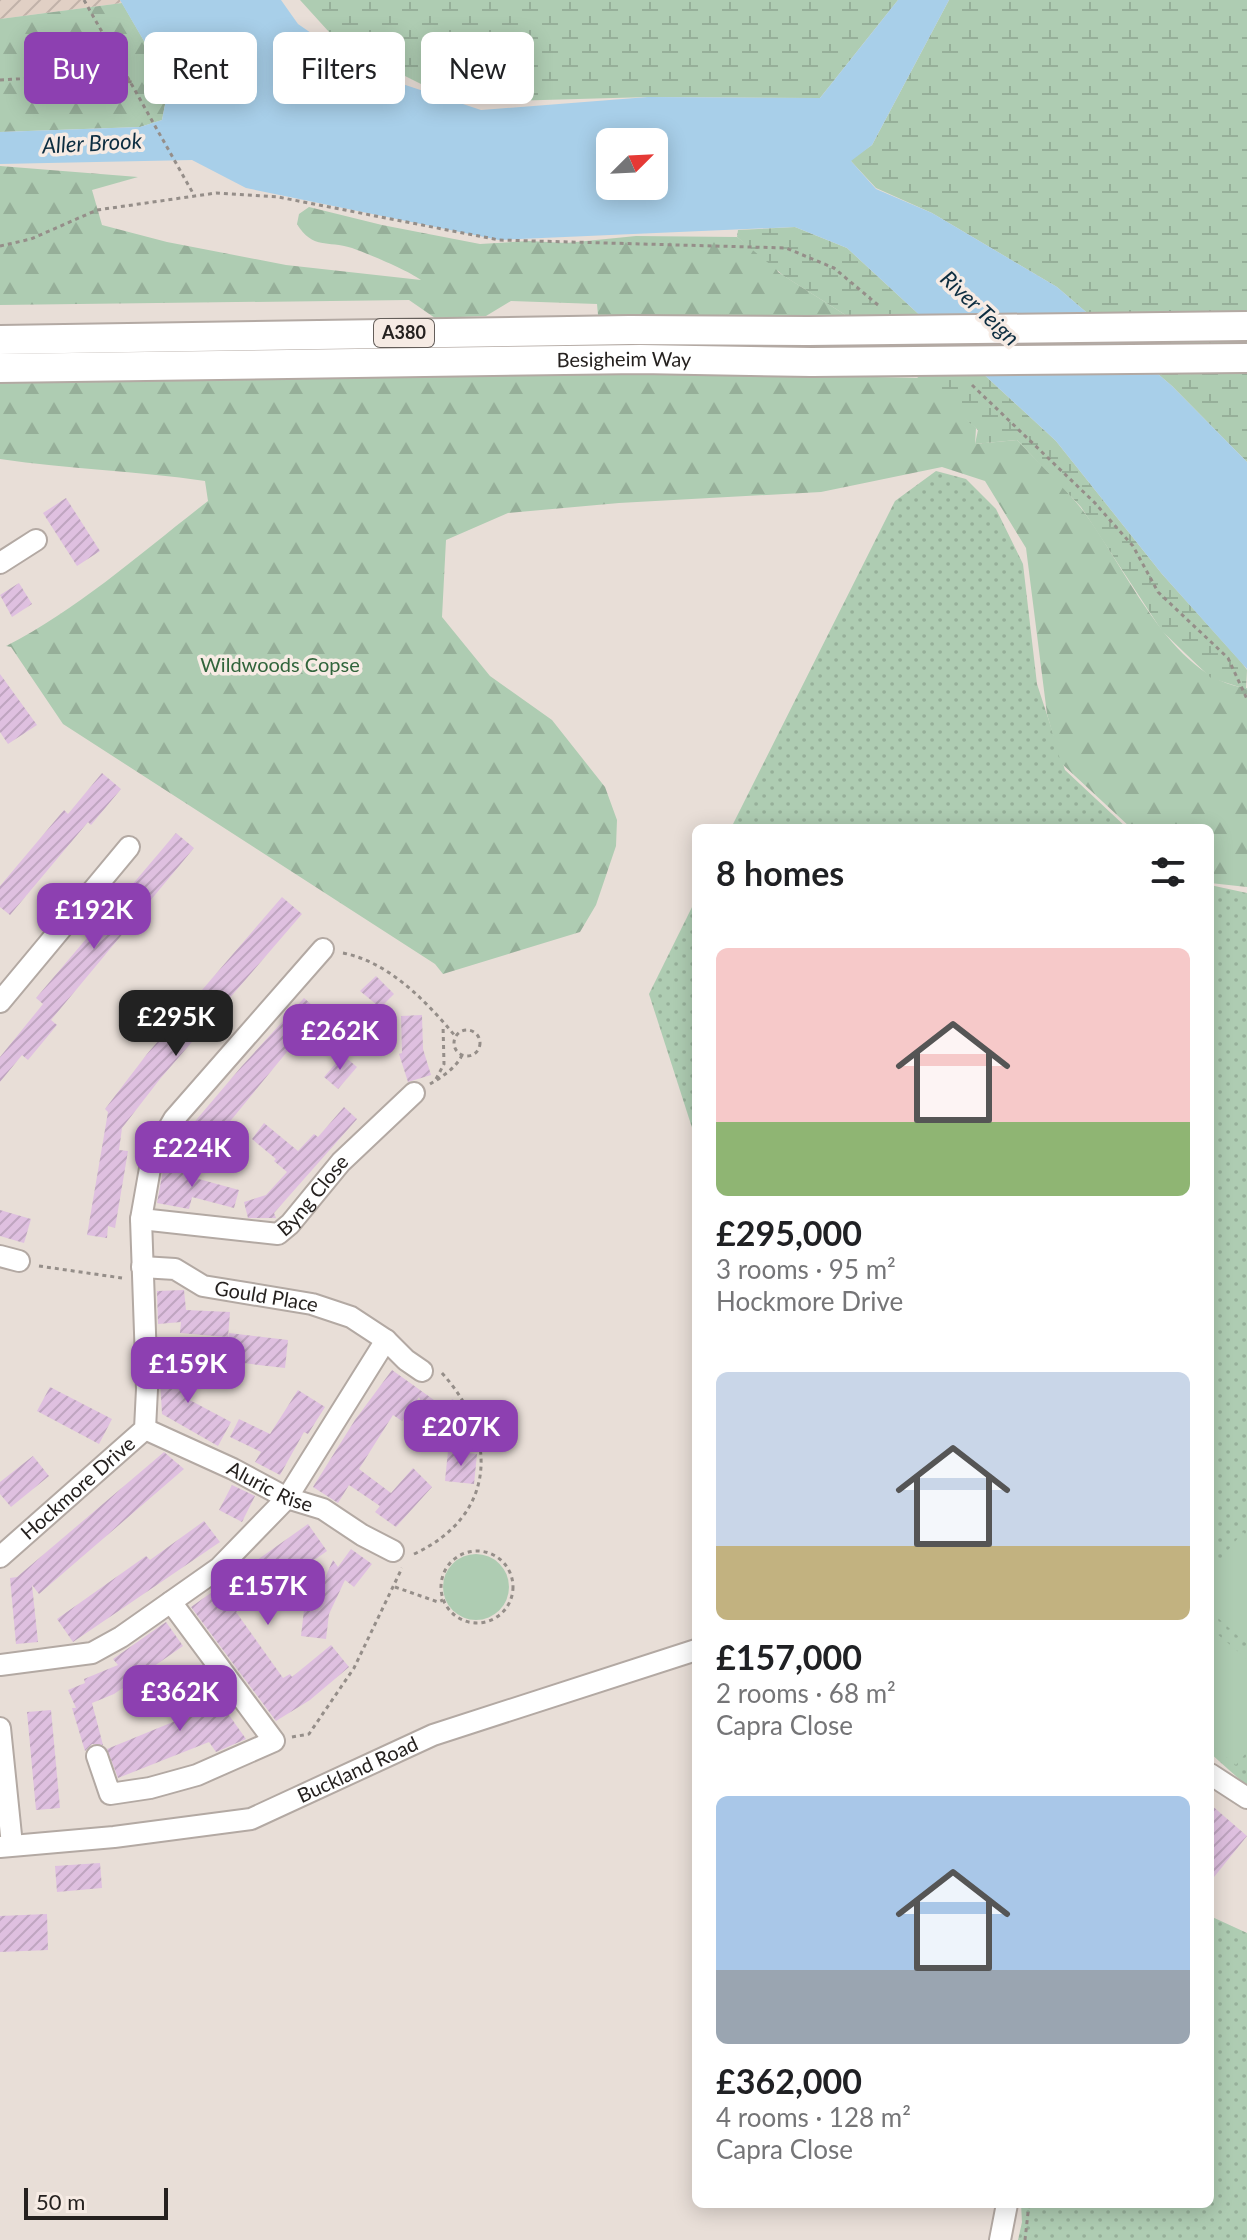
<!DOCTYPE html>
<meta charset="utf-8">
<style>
:root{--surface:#fff;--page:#f2f2f2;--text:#202124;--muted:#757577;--accent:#8d40b1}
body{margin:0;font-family:Lato,sans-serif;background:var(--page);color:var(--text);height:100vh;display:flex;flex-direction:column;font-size:30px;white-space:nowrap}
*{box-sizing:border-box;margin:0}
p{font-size:26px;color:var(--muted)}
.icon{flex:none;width:44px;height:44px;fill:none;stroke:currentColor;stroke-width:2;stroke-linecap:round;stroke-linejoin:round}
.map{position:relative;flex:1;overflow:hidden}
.sheet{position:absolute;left:692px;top:824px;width:522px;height:1384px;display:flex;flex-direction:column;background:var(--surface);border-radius:12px;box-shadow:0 4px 20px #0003}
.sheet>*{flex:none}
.banner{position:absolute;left:24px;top:32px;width:548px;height:72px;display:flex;gap:16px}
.needle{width:52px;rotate:66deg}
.fabs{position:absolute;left:596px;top:128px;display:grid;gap:16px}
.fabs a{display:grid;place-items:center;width:72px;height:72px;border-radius:12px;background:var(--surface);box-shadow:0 4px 20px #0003;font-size:40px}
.scale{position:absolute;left:24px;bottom:20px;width:144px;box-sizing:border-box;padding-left:8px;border:4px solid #25211f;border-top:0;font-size:22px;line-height:28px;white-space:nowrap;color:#25211f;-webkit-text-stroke:6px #f6ebe4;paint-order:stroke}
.price{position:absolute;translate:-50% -68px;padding:0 18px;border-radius:16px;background:var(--accent);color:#fff;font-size:26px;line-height:52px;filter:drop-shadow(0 2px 4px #0008)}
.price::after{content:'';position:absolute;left:50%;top:48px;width:24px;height:18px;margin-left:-12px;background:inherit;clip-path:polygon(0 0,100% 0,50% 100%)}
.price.current{background:#222;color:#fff}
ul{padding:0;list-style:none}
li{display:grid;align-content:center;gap:16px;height:424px;padding:0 24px}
li span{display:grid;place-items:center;height:248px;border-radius:12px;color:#555}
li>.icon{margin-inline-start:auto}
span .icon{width:144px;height:144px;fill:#fffc;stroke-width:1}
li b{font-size:34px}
h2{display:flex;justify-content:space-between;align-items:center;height:96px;padding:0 24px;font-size:34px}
.chip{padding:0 28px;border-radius:12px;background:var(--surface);box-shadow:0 4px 20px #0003;font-size:28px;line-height:72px}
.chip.current{background:var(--accent);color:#fff}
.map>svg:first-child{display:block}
</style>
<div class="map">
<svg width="1247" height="2240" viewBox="0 0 1247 2240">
<defs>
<pattern id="industrial-furrows" width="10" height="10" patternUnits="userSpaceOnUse" patternTransform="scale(2)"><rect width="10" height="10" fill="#e1d0c5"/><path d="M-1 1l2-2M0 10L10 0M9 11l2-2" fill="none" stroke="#c1b2a9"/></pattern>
<pattern id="grass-dots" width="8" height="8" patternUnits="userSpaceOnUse" patternTransform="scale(2)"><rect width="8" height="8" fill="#aeccb2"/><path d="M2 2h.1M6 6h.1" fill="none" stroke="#96af99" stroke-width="1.8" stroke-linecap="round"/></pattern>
<pattern id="forest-firs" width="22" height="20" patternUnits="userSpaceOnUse" patternTransform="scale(2)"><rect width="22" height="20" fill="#aeccb2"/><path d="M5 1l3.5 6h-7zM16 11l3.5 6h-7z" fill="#96af99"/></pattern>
<pattern id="wetland-marsh" width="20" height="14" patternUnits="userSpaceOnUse" patternTransform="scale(2)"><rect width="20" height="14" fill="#aeccb2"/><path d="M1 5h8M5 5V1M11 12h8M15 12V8" fill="none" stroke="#96af99"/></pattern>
<pattern id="building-hatch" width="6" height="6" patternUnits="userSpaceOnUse" patternTransform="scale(2)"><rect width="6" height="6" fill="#dfc0e0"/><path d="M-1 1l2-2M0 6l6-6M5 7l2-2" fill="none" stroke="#bfa5c0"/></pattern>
</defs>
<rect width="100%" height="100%" fill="#e8ded7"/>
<polygon fill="url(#industrial-furrows)" points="0,0 120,0 122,3 0,19"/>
<g fill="url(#grass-dots)">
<polygon points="936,471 966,479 996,509 1023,564 1037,684 1065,770 1127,828 731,828 895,501"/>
<polygon points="1210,885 1247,893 1247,1786 1210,1753"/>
<polygon points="696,899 696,1140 649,994"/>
<polygon points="1210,1916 1247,1933 1247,2240 1018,2240 1022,2222 1021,2204 1210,2204"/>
</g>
<g fill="url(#forest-firs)">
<polygon points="122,3 169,84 162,120 140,127 0,132 0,19"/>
<path d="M0 166 138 177 92 190 102 225 167 242 286 265 421 280C407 270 371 255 352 248 327 240 313 250 297 224L299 214 309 207 382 225 480 244 529 241 566 243 636 236 737 237 776 267 778 272 847 316 598 315 597 304 511 301 486 316 435 318 409 300 0 305Z"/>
<path d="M417 372H655L922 378 976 428 975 444 1017 440C1038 462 1061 483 1080 507 1124 562 1170 680 1247 688V887L1210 883V828H1131L1061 763 1047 714 1026 548 985 481 942 467 821 492 619 503 508 513 446 540 442 617 490 676 552 720 605 787 617 820 616 846 596 905 580 932 443 974 435 964 63 724 11 647 6 646C79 609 143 551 208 501L205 481C137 471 68 469 0 459V383Z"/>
</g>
<g fill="url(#wetland-marsh)">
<polygon points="300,0 898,0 820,98 648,97 508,101 423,85 339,43"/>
<polygon points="949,0 1247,0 1247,462 1172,386 1057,287 932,213 876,188 850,160 872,145"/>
<polygon points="795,227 847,248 1056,441 1162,574 1242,663 1247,670 1246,689 1211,678 1162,631 1081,507 1017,440 975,444 978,430 847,316 784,276 737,237 738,230"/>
</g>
<g fill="#aeccb2">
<polygon points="1243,1532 1247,1536 1247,1644 1210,1611 1210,1572"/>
<circle cx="476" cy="1587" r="33"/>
<polygon points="1210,1628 1247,1659 1247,1752 1236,1765 1210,1744"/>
</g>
<path fill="#a8cfe9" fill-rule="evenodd" d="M120 0H281L298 24 369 73 481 110 648 97 820 98 898 0H949L872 145 851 161 876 189 932 213 1057 287 1172 386 1247 462V669L1162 574 1056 441 847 248 795 227 499 240 246 188 192 160 0 164V132L140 127 162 120 169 84ZM610 142H654V186H610Z"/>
<g fill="url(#building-hatch)">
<polygon points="66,498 100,551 77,566 43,513"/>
<polygon points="19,583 32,604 12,617 0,595"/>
<polygon points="0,674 37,725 8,744 0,732"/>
<polygon points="102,773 121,789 91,825 88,822 10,915 0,907 0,886 64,810 68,814"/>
<polygon points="176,833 194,848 51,1020 57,1025 28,1060 22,1055 0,1082 0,1057 43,1004 36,998"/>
<polygon points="282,897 302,914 160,1079 122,1128 119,1150 128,1151 115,1228 108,1226 107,1238 87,1235 108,1112 105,1109 147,1054"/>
<polygon points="376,976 394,994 383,1005 377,1005 360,991"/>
<polygon points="304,998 324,1016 304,1039 300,1036 195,1164 174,1146 242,1066"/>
<polygon points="422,1015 423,1049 431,1075 408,1082 399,1054 402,1053 401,1016"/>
<polygon points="343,1055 357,1067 338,1089 324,1077"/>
<polygon points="344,1107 357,1119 274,1213 276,1218 248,1218 244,1202 266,1195 287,1172 274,1161 276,1159 252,1139 264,1123 298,1151 314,1134 318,1137"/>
<polygon points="164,1165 196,1170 195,1178 239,1190 234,1208 192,1197 189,1209 157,1203"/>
<polygon points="0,1210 31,1219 24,1243 0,1236"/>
<polygon points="184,1290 186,1310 230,1312 228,1337 180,1333 181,1322 158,1324 157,1291"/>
<polygon points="229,1333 288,1340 285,1368 225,1361"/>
<polygon points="181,1359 184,1397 231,1422 218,1446 162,1414 159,1360"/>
<polygon points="392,1370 441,1405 453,1399 464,1421 437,1434 419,1397 402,1421 393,1415 359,1469 391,1493 413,1468 432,1487 396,1527 375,1512 380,1506 349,1485 338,1503 313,1487 355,1420"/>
<polygon points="50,1387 112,1419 99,1444 37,1411"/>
<polygon points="298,1390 325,1407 308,1434 304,1432 280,1475 255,1462 261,1452 230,1437 239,1419 270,1434"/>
<polygon points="448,1451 477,1454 474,1484 445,1481"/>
<polygon points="164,1452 184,1469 39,1594 32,1585 38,1642 16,1644 10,1578 17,1577"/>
<polygon points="33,1456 49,1476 11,1507 0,1494 0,1482"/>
<polygon points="232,1485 255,1496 242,1522 219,1510"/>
<polygon points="204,1521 220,1542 73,1642 57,1619 146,1556 150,1560"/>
<polygon points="308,1524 327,1551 273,1589 271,1586 236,1612 283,1678 290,1674 292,1677 331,1645 349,1667 310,1700 276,1721 191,1607"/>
<polygon points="351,1549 372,1564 354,1587 345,1580 329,1614 326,1639 301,1636 304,1610 310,1611 333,1560 338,1567"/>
<polygon points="166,1622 183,1646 114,1694 92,1703 103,1745 92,1744 85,1751 72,1708 76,1708 68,1690 85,1683 84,1679 118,1665 113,1659"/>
<polygon points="202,1677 246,1739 216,1752 209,1742 118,1778 107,1749 190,1715 176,1695"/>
<polygon points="51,1710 60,1808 36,1810 27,1712"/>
<polygon points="1210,1804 1247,1836 1210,1882"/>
<polygon points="100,1863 102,1888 57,1892 55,1866"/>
<polygon points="47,1914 48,1950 0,1952 0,1916"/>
</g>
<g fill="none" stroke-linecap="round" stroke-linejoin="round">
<defs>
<g id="minor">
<polyline points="0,563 36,540"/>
<polyline points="0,1002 129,847"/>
<path id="s1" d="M141 1219 278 1234 290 1224 341 1162 414 1093"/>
<polyline points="0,1256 19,1261"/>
<path id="s2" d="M142 1267 175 1269 203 1286 312 1304 351 1317 386 1340 406 1360 422 1371"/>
<path id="s3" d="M145 1429 233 1469 287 1498 323 1509 362 1535 393 1551"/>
<path id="s4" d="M0 1557 145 1429 147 1389 141 1219 152 1157 174 1119 323 949"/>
<polyline points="0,1665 92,1653 121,1637 219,1568 287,1498 386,1340"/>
<polyline points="0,1728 12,1845"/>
<polyline points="97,1756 110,1794 150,1788 197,1775 274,1741 171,1602"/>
<polyline points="1210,1774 1247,1798"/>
<path id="s5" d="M0 1847 114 1837 251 1819 433 1735 696 1650"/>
<polyline points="1000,2240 1007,2204"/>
</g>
<g id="highway">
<polyline points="0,340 629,330 808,331"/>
<path id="s6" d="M0 368 640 359 812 362"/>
</g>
</defs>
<use href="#minor" stroke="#b3a9a3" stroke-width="24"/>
<use href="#highway" stroke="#b3a9a3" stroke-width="32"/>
<g stroke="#958e89" stroke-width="3" stroke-dasharray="4 4" stroke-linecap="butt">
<polyline points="84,0 194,195"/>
<polyline points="0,80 71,76 132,82"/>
<polyline points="0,246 31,239 97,210 216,193 278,197 499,240 786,248 834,268 878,305"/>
<polyline points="972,385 1095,503 1133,546 1158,592 1228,658 1247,699"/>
<path d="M343 953C389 962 426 1001 456 1037"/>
<circle cx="467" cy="1043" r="13"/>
<polyline points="436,1079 444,1064 443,1025"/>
<path d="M430 1084C442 1077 457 1067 462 1055"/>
<polyline points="39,1266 122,1278"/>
<circle cx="477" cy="1587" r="36"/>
<path d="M414 1554C498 1515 499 1434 440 1371"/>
<polyline points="395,1587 438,1602 443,1600"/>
<polyline points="292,1737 309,1734 354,1668 402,1568"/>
<polyline points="1025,2240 1029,2204"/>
</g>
<use href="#minor" stroke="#fff" stroke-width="20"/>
<use href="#highway" stroke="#fff" stroke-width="28"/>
<defs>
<g id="highway-bridge">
<polyline points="808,331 1247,326"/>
<polyline points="812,362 1247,358"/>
</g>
</defs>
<use href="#highway-bridge" stroke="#b3a9a3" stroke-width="32" stroke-linecap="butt"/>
<use href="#highway-bridge" stroke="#fff" stroke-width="28"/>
</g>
<g text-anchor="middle" stroke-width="7" stroke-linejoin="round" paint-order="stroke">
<rect fill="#f6ebe4" stroke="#645e5a" stroke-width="2" x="374" y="319" width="60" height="28" rx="6"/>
<g font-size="18" font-weight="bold" fill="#25211f">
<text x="404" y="339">A380</text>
</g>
<g font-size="20" fill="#25211f" stroke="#f6ebe4">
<text dy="7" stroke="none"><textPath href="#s6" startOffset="624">Besigheim Way</textPath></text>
<text dy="7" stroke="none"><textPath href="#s1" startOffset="190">Byng Close</textPath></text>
<text dy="7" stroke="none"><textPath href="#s2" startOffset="130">Gould Place</textPath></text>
<text dy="7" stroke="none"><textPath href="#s3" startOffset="138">Aluric Rise</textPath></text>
<text dy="7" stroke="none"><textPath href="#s4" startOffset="104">Hockmore Drive</textPath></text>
<text dy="7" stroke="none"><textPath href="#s5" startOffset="370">Buckland Road</textPath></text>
</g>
<g font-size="20" fill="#31643b" stroke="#f6ebe4">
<text x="280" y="672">Wildwoods Copse</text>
</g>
<g font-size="22" font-style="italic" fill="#0c2d40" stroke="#f6ebe4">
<text transform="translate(92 143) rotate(-3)" y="8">Aller Brook</text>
<text transform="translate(980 308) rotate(43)" y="8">River Teign</text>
</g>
</g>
</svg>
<div class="fabs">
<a><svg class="needle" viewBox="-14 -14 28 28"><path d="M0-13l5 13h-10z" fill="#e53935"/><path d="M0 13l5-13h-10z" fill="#757577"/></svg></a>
</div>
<div class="scale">50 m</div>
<b class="price" style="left:94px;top:951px">£192K</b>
<b class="price current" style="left:176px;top:1058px">£295K</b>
<b class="price" style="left:340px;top:1072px">£262K</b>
<b class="price" style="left:192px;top:1189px">£224K</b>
<b class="price" style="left:188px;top:1405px">£159K</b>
<b class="price" style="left:461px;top:1468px">£207K</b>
<b class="price" style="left:268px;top:1627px">£157K</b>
<b class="price" style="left:180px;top:1733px">£362K</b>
<div class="banner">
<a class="chip current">Buy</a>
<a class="chip">Rent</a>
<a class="chip">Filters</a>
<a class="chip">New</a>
</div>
<section class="sheet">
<h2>8 homes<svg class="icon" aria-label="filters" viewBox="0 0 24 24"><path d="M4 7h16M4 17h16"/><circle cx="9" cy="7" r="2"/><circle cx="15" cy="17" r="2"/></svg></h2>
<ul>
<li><span style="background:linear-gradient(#f6c9c9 70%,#8fb573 0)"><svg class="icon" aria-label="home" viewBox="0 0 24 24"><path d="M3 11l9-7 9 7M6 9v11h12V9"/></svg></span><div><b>£295,000</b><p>3 rooms · 95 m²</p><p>Hockmore Drive</p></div></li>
<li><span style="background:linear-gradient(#c9d6e8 70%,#c2b280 0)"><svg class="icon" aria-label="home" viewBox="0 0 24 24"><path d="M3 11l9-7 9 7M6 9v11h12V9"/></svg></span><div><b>£157,000</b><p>2 rooms · 68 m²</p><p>Capra Close</p></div></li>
<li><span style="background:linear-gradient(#a9c7e8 70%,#9aa5b1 0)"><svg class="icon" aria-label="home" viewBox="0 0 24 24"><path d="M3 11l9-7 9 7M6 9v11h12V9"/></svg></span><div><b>£362,000</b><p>4 rooms · 128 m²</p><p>Capra Close</p></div></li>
</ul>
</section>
</div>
